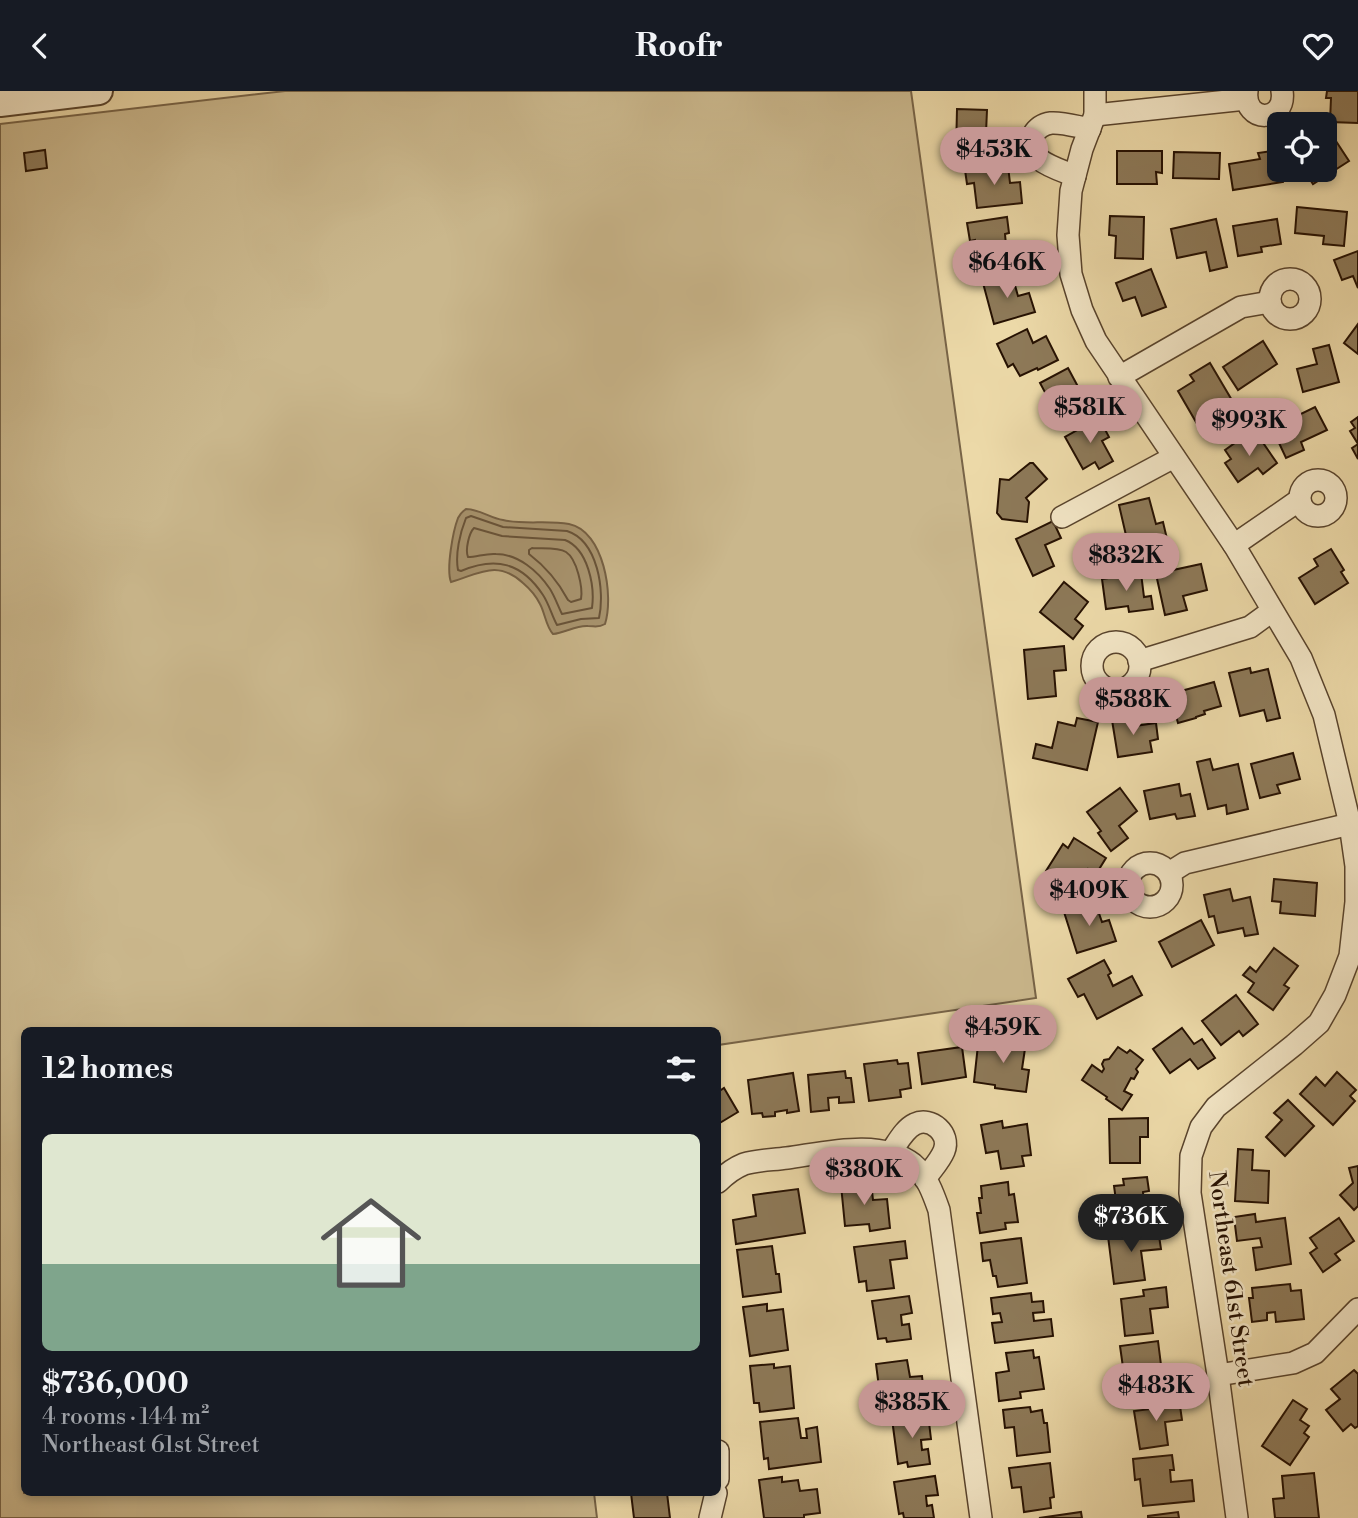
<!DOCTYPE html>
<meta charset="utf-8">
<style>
:root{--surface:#171b24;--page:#242831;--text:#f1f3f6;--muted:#9ea1a6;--accent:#c59692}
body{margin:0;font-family:"Libre Bodoni",serif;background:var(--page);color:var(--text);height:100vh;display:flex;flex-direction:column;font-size:26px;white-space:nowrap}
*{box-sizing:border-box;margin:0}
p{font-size:23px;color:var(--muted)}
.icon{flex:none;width:38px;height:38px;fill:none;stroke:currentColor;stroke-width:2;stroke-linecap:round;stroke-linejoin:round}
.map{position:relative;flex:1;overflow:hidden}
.side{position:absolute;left:21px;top:936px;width:700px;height:469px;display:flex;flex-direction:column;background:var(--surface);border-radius:10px;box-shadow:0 4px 10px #0003}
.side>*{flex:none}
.buttons{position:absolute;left:1267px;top:21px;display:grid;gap:14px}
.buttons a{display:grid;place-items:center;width:70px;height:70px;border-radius:10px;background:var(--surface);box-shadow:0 4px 10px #0003;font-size:35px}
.price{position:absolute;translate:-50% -60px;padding:0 16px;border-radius:24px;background:var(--accent);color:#111;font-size:23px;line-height:46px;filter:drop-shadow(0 2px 4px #0008)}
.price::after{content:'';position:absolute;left:50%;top:42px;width:21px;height:16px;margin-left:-10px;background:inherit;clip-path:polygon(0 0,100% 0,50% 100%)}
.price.current{background:#222;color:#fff}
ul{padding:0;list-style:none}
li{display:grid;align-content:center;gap:14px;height:371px;padding:0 21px}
li span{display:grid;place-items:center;height:217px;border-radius:10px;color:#555}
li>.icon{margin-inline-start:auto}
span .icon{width:126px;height:126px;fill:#fffc;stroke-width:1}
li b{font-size:30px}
h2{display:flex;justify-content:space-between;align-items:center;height:84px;padding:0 21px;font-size:30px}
header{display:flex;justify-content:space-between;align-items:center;height:91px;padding:0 21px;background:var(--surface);font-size:32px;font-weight:700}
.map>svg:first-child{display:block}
</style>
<header><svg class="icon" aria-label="back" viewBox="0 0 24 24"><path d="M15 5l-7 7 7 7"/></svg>Roofr<svg class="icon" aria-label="heart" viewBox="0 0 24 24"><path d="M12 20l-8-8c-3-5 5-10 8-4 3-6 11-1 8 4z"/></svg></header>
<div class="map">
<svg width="1358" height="1427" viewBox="0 0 1358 1427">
<rect width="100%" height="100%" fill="#ecd9a8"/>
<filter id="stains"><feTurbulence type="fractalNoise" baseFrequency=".00286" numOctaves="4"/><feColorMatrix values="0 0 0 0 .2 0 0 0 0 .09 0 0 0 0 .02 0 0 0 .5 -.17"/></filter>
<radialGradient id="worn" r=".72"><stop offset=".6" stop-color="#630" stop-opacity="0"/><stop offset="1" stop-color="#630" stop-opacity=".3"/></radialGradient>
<polygon fill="#cab78c" stroke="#786447" stroke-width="2" points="285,0 911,0 1036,907 718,954 718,940 24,940 24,1402 594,1402 597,1427 0,1427 0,33"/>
<path fill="#a99570" stroke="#756044" stroke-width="2" d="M466 418C479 418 490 427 503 429 524 434 547 429 569 433 604 440 614 505 605 533 598 537 595 535 588 535 576 534 565 542 553 543 546 536 545 522 540 513 536 505 530 498 523 492 497 468 479 483 451 491 446 478 453 440 458 427 461 421 461 422 466 418Z"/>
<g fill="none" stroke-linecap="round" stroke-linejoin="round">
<g stroke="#685339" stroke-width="2">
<path d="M471 425 503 436 567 440C598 450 605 500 599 527L581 528 557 534C552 525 549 513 543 504 522 472 496 465 461 480L458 479C455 463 460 442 466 427Z"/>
<path d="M474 437 502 445 565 449C588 458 595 495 592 517L562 523C558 515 555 506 550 498 538 480 518 463 496 463 486 462 477 466 468 466 465 459 469 442 474 437Z"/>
<path d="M532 457C541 458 558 456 566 461 577 468 583 497 581 508L571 511 568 509C558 490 546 476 529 463V459Z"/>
</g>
</g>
<g fill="#8d7958" stroke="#261102" stroke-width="2">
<polygon points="1327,0 1358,0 1358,32 1330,31 1331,7 1326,7"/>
<polygon points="957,18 987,19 986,42 997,43 996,62 956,61"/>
<polygon points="1330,41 1349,70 1313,93 1304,79 1325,79 1325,45"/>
<polygon points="45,59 47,77 26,80 24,62"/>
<polygon points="1279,59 1279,79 1282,79 1283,91 1233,99 1229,73 1260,68 1258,62"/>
<polygon points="1117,60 1162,60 1162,82 1156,81 1157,93 1117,93"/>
<polygon points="1174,61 1220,62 1219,88 1173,87"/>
<polygon points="1008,75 1010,92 1020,91 1022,112 977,117 974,92 967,93 965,79"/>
<polygon points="1297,116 1347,121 1344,155 1323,153 1324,145 1295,142"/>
<polygon points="1110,125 1144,126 1143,168 1115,167 1116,145 1109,144"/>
<polygon points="1007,126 1009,142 1005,143 1006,154 1026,152 1028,172 979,179 975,149 970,150 967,132"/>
<polygon points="1216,128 1227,176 1210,180 1206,161 1177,167 1171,138"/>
<polygon points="1277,128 1281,153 1261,156 1262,161 1238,165 1233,135"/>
<polygon points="1358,160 1358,197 1353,185 1342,189 1334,169"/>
<polygon points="1151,178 1166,216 1142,225 1135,206 1123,210 1116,192"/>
<polygon points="1012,184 1018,205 1029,202 1035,221 994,233 983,192"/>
<polygon points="1358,233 1358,263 1344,252"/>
<polygon points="1027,238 1033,252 1046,245 1058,269 1038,279 1037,277 1020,285 1013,273 1008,276 997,253"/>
<polygon points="1263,250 1277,273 1238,299 1223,276"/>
<polygon points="1329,254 1339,291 1303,301 1297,278 1317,273 1313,258"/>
<polygon points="1210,272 1233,311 1212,324 1218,334 1203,343 1178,300 1194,290 1190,284"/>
<polygon points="1068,277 1090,318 1062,333 1040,292"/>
<polygon points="1315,316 1327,339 1301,351 1304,359 1286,367 1272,337"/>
<polygon points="1358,326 1358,368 1352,357 1358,353 1350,340 1355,337 1351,331"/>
<polygon points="1099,327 1109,346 1102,350 1113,370 1099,378 1095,371 1083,378 1065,346"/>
<polygon points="1259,346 1277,372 1263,383 1258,377 1238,391 1225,372 1231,368 1225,359 1242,347 1247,354"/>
<polygon points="1030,372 1033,372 1047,388 1026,407 1029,411 1027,431 1002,428 997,422 1000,388 1009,389"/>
<polygon points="1149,407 1156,433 1163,431 1167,448 1154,451 1152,447 1128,453 1119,414"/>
<polygon points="1053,430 1061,447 1045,454 1054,475 1033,485 1016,448"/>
<polygon points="1331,458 1344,479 1341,481 1348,492 1315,513 1299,487 1318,475 1314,468"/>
<polygon points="1171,470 1173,479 1201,473 1207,499 1183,505 1187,519 1165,524 1154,474"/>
<polygon points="1141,482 1144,506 1151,505 1153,518 1129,521 1128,515 1106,518 1102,488"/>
<polygon points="1064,491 1088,511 1075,528 1083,535 1073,548 1040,521"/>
<polygon points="1064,555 1066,579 1054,580 1056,605 1028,608 1024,559"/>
<polygon points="1250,577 1251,582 1268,578 1280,627 1267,630 1264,619 1240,625 1229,582"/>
<polygon points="1214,591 1221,615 1204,620 1205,623 1196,626 1196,627 1178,632 1170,603"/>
<polygon points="1133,626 1134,635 1156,632 1158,648 1150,650 1152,661 1118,666 1112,629"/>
<polygon points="1077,627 1098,631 1087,679 1033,667 1036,653 1052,657 1058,631 1075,635"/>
<polygon points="1293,662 1300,688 1277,694 1280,702 1260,707 1251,673"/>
<polygon points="1210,668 1213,679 1238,673 1248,718 1227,723 1226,714 1208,718 1197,671"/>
<polygon points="1179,693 1181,705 1190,703 1195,725 1177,728 1175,723 1150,728 1144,700"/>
<polygon points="1120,697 1137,720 1119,735 1128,747 1111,760 1098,742 1101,740 1087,721"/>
<polygon points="1074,747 1106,767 1096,783 1088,778 1075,799 1046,780 1063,753 1068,757"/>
<polygon points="1274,788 1317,792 1315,825 1280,822 1281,811 1272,810"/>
<polygon points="1230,798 1233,810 1250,806 1258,843 1245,845 1243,837 1218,842 1214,825 1209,826 1204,804"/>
<polygon points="1095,811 1102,831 1109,829 1116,850 1077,862 1064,821"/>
<polygon points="1201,829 1214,854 1172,876 1159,851"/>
<polygon points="1274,857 1298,875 1284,894 1289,897 1273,919 1248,901 1254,892 1243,884 1250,876 1256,881"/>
<polygon points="1104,869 1111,882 1108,884 1113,895 1132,885 1142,904 1097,928 1084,903 1078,906 1068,888"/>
<polygon points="1236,904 1258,933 1243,945 1239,940 1221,954 1202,930"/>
<polygon points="1182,937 1194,953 1202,948 1215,967 1198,978 1190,968 1170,982 1153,958"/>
<polygon points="1010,942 1027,944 1022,978 1029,979 1026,1001 995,997 995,994 974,991 978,954 1008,958"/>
<polygon points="962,956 966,986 922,993 918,962"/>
<polygon points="1118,956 1127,962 1130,959 1143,969 1136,978 1138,981 1134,988 1131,987 1124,1000 1132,1004 1122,1019 1106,1008 1107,1006 1082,989 1092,974 1102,981 1104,978 1102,973 1104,969 1109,968"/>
<polygon points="897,969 898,973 908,972 911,997 900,999 901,1006 869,1010 864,973"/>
<polygon points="845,980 846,987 851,987 854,1011 839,1012 839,1006 828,1007 829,1019 811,1021 808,984"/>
<polygon points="1337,981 1356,999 1350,1005 1355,1010 1333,1034 1300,1003 1316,986 1325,995"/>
<polygon points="793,982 799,1020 787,1022 787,1019 775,1021 775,1025 763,1026 762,1022 752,1023 748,989"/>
<polygon points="724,997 738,1021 718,1033 718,1001"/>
<polygon points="1288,1009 1314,1035 1285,1065 1266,1046 1282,1029 1274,1022"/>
<polygon points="1148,1027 1148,1046 1140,1046 1140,1072 1110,1072 1109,1028"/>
<polygon points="1002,1030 1003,1037 1027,1033 1031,1064 1022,1065 1024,1075 1001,1078 998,1060 986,1062 981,1034"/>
<polygon points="1238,1058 1253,1059 1252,1079 1269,1080 1268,1112 1235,1110"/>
<polygon points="1358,1075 1358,1115 1354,1119 1340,1104 1353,1092 1349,1077"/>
<polygon points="1147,1086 1149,1100 1143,1101 1144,1112 1153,1110 1155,1128 1119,1132 1114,1095 1124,1094 1123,1088"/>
<polygon points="871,1091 873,1109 887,1108 890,1137 870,1140 869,1133 845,1135 841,1094"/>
<polygon points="1008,1091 1009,1104 1014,1103 1018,1131 1005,1132 1006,1138 980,1142 977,1122 981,1122 979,1107 982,1107 981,1095"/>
<polygon points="798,1098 805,1142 736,1153 733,1129 756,1125 753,1104"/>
<polygon points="1255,1123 1256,1131 1285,1127 1291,1173 1256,1179 1253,1157 1262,1156 1260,1147 1237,1150 1234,1126"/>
<polygon points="1339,1127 1354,1150 1335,1163 1340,1169 1323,1181 1310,1162 1317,1157 1310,1147"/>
<polygon points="1158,1138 1161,1158 1141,1160 1145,1189 1114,1193 1108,1145"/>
<polygon points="1021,1147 1027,1192 998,1196 996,1185 993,1185 990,1169 983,1170 981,1152"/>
<polygon points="905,1150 907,1167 890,1169 894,1197 867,1200 866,1190 859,1191 854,1156"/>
<polygon points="772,1155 776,1183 779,1183 781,1201 743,1206 737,1159"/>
<polygon points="1290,1193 1291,1200 1301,1199 1304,1228 1276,1231 1275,1221 1267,1222 1267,1229 1252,1231 1249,1207 1253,1207 1252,1197"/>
<polygon points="1166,1196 1168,1216 1150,1218 1153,1242 1125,1245 1121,1208 1144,1205 1143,1199"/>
<polygon points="1031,1202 1032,1211 1043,1210 1044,1221 1033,1222 1034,1230 1051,1228 1053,1245 995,1252 992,1232 1002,1231 1000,1222 993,1223 991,1207"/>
<polygon points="909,1205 912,1222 901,1224 902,1234 909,1233 911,1248 887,1251 886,1247 878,1248 872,1210"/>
<polygon points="767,1213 767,1220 783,1218 788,1259 750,1265 743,1216"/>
<polygon points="1158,1250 1161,1274 1152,1275 1153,1282 1178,1279 1180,1298 1127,1305 1120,1255"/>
<polygon points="1033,1259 1034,1267 1039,1266 1044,1298 1020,1301 1021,1307 999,1310 996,1282 1009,1280 1006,1262"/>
<polygon points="907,1269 910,1286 922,1285 925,1313 904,1316 904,1309 881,1312 876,1273"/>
<polygon points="774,1273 774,1277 790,1275 794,1317 760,1321 759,1312 754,1312 750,1275"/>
<polygon points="1354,1279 1358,1283 1358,1335 1355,1337 1351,1333 1343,1340 1326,1319 1340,1308 1331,1298"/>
<polygon points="1179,1308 1182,1329 1165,1331 1168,1354 1140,1358 1134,1320 1151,1318 1150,1312"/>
<polygon points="1293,1309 1307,1318 1300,1329 1309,1335 1304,1342 1309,1346 1290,1374 1262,1355"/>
<polygon points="1030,1316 1031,1321 1042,1319 1044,1332 1047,1332 1050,1361 1017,1365 1014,1336 1005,1337 1003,1319"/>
<polygon points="928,1323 931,1348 921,1349 922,1359 928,1358 930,1373 908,1376 907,1371 898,1373 892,1328"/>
<polygon points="798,1327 801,1347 807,1347 806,1338 817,1336 821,1371 769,1378 768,1367 764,1368 760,1331"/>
<polygon points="1172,1364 1174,1379 1170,1379 1171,1391 1192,1389 1194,1410 1143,1415 1140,1388 1135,1389 1133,1368"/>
<polygon points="1050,1372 1054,1406 1050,1407 1051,1417 1024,1421 1021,1396 1012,1397 1009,1377"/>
<polygon points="1314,1382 1319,1427 1275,1427 1273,1408 1284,1407 1282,1385"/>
<polygon points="935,1385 938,1404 926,1405 927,1415 932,1414 934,1427 904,1427 903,1422 899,1423 894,1391"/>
<polygon points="782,1386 782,1391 798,1389 800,1400 817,1398 820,1422 804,1424 804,1427 764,1427 759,1389"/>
<polygon points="631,1402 667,1402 670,1427 634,1427"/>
<polygon points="1081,1421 1082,1427 1039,1427"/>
<polygon points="1178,1421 1179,1427 1148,1427 1148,1425"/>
</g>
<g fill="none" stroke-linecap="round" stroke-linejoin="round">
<defs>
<g id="minor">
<polyline points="1095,0 1095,24 1082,58 1071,100 1068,144 1071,183 1082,219 1096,250 1234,454 1301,567 1324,624 1350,733 1356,775 1356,811 1350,865 1335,904 1319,932 1294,954 1216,1016 1201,1036 1191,1065 1190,1102 1218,1284 1237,1427"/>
<path d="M1247 0C1243 33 1287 32 1282 0"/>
<polyline points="1095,24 1246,8"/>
<path d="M1075 85C1059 78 1021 69 1033 44 1037 37 1044 33 1051 32 1063 31 1078 36 1090 38"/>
<circle cx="1290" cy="208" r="20"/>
<polyline points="1119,286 1241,216 1270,211"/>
<circle cx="1318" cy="407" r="18"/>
<polyline points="1062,426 1174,366"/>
<polyline points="1234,454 1295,412 1300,411"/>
<circle cx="1116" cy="575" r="24"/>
<polyline points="1139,570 1250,536 1272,520"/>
<circle cx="1150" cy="794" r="22"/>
<polyline points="1169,782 1185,772 1350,733"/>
<path d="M890 1062C897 1053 904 1038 915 1033 931 1025 951 1043 944 1060 940 1070 931 1079 925 1088"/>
<path d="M718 1091C725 1084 734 1077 744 1073 757 1069 773 1069 787 1067 824 1062 880 1047 913 1073 927 1085 933 1102 939 1119L981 1427"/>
<polyline points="1218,1284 1293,1272 1315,1262 1358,1218"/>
<polyline points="718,1360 718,1388"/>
<polyline points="710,1427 716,1402"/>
</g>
<polyline id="tertiary" points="0,12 99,0"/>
</defs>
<use href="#minor" stroke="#58432c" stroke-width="24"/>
<use href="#tertiary" stroke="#58432c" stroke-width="30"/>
<use href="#minor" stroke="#f3e6c6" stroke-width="21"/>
<use href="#tertiary" stroke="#f3e6c6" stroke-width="26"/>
</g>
<g text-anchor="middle" stroke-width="5" stroke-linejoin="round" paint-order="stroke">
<g font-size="23" fill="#261102" stroke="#f3e6c6">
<text transform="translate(1232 1188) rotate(82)" y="8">Northeast 61st Street</text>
</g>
</g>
<rect width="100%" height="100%" filter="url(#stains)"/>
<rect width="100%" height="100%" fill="url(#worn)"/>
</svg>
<div class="buttons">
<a><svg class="icon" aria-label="locate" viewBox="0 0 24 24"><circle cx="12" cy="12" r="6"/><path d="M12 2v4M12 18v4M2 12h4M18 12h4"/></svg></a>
</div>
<b class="price" style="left:994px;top:96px">$453K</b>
<b class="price" style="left:1007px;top:209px">$646K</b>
<b class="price" style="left:1090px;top:354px">$581K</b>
<b class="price" style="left:1249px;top:367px">$993K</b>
<b class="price" style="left:1126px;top:502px">$832K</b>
<b class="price" style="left:1133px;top:646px">$588K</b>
<b class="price" style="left:1089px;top:837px">$409K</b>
<b class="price" style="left:1003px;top:974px">$459K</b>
<b class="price" style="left:864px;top:1116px">$380K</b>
<b class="price current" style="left:1131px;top:1163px">$736K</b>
<b class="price" style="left:1156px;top:1332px">$483K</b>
<b class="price" style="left:912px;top:1349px">$385K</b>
<section class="side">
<h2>12 homes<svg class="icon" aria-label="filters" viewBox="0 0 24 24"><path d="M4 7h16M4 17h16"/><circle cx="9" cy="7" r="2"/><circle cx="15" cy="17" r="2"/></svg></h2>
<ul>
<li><span style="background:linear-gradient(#dfe7d0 60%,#7fa58c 0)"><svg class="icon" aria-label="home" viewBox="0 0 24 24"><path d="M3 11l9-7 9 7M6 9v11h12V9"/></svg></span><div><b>$736,000</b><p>4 rooms · 144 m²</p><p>Northeast 61st Street</p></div></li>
</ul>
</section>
</div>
